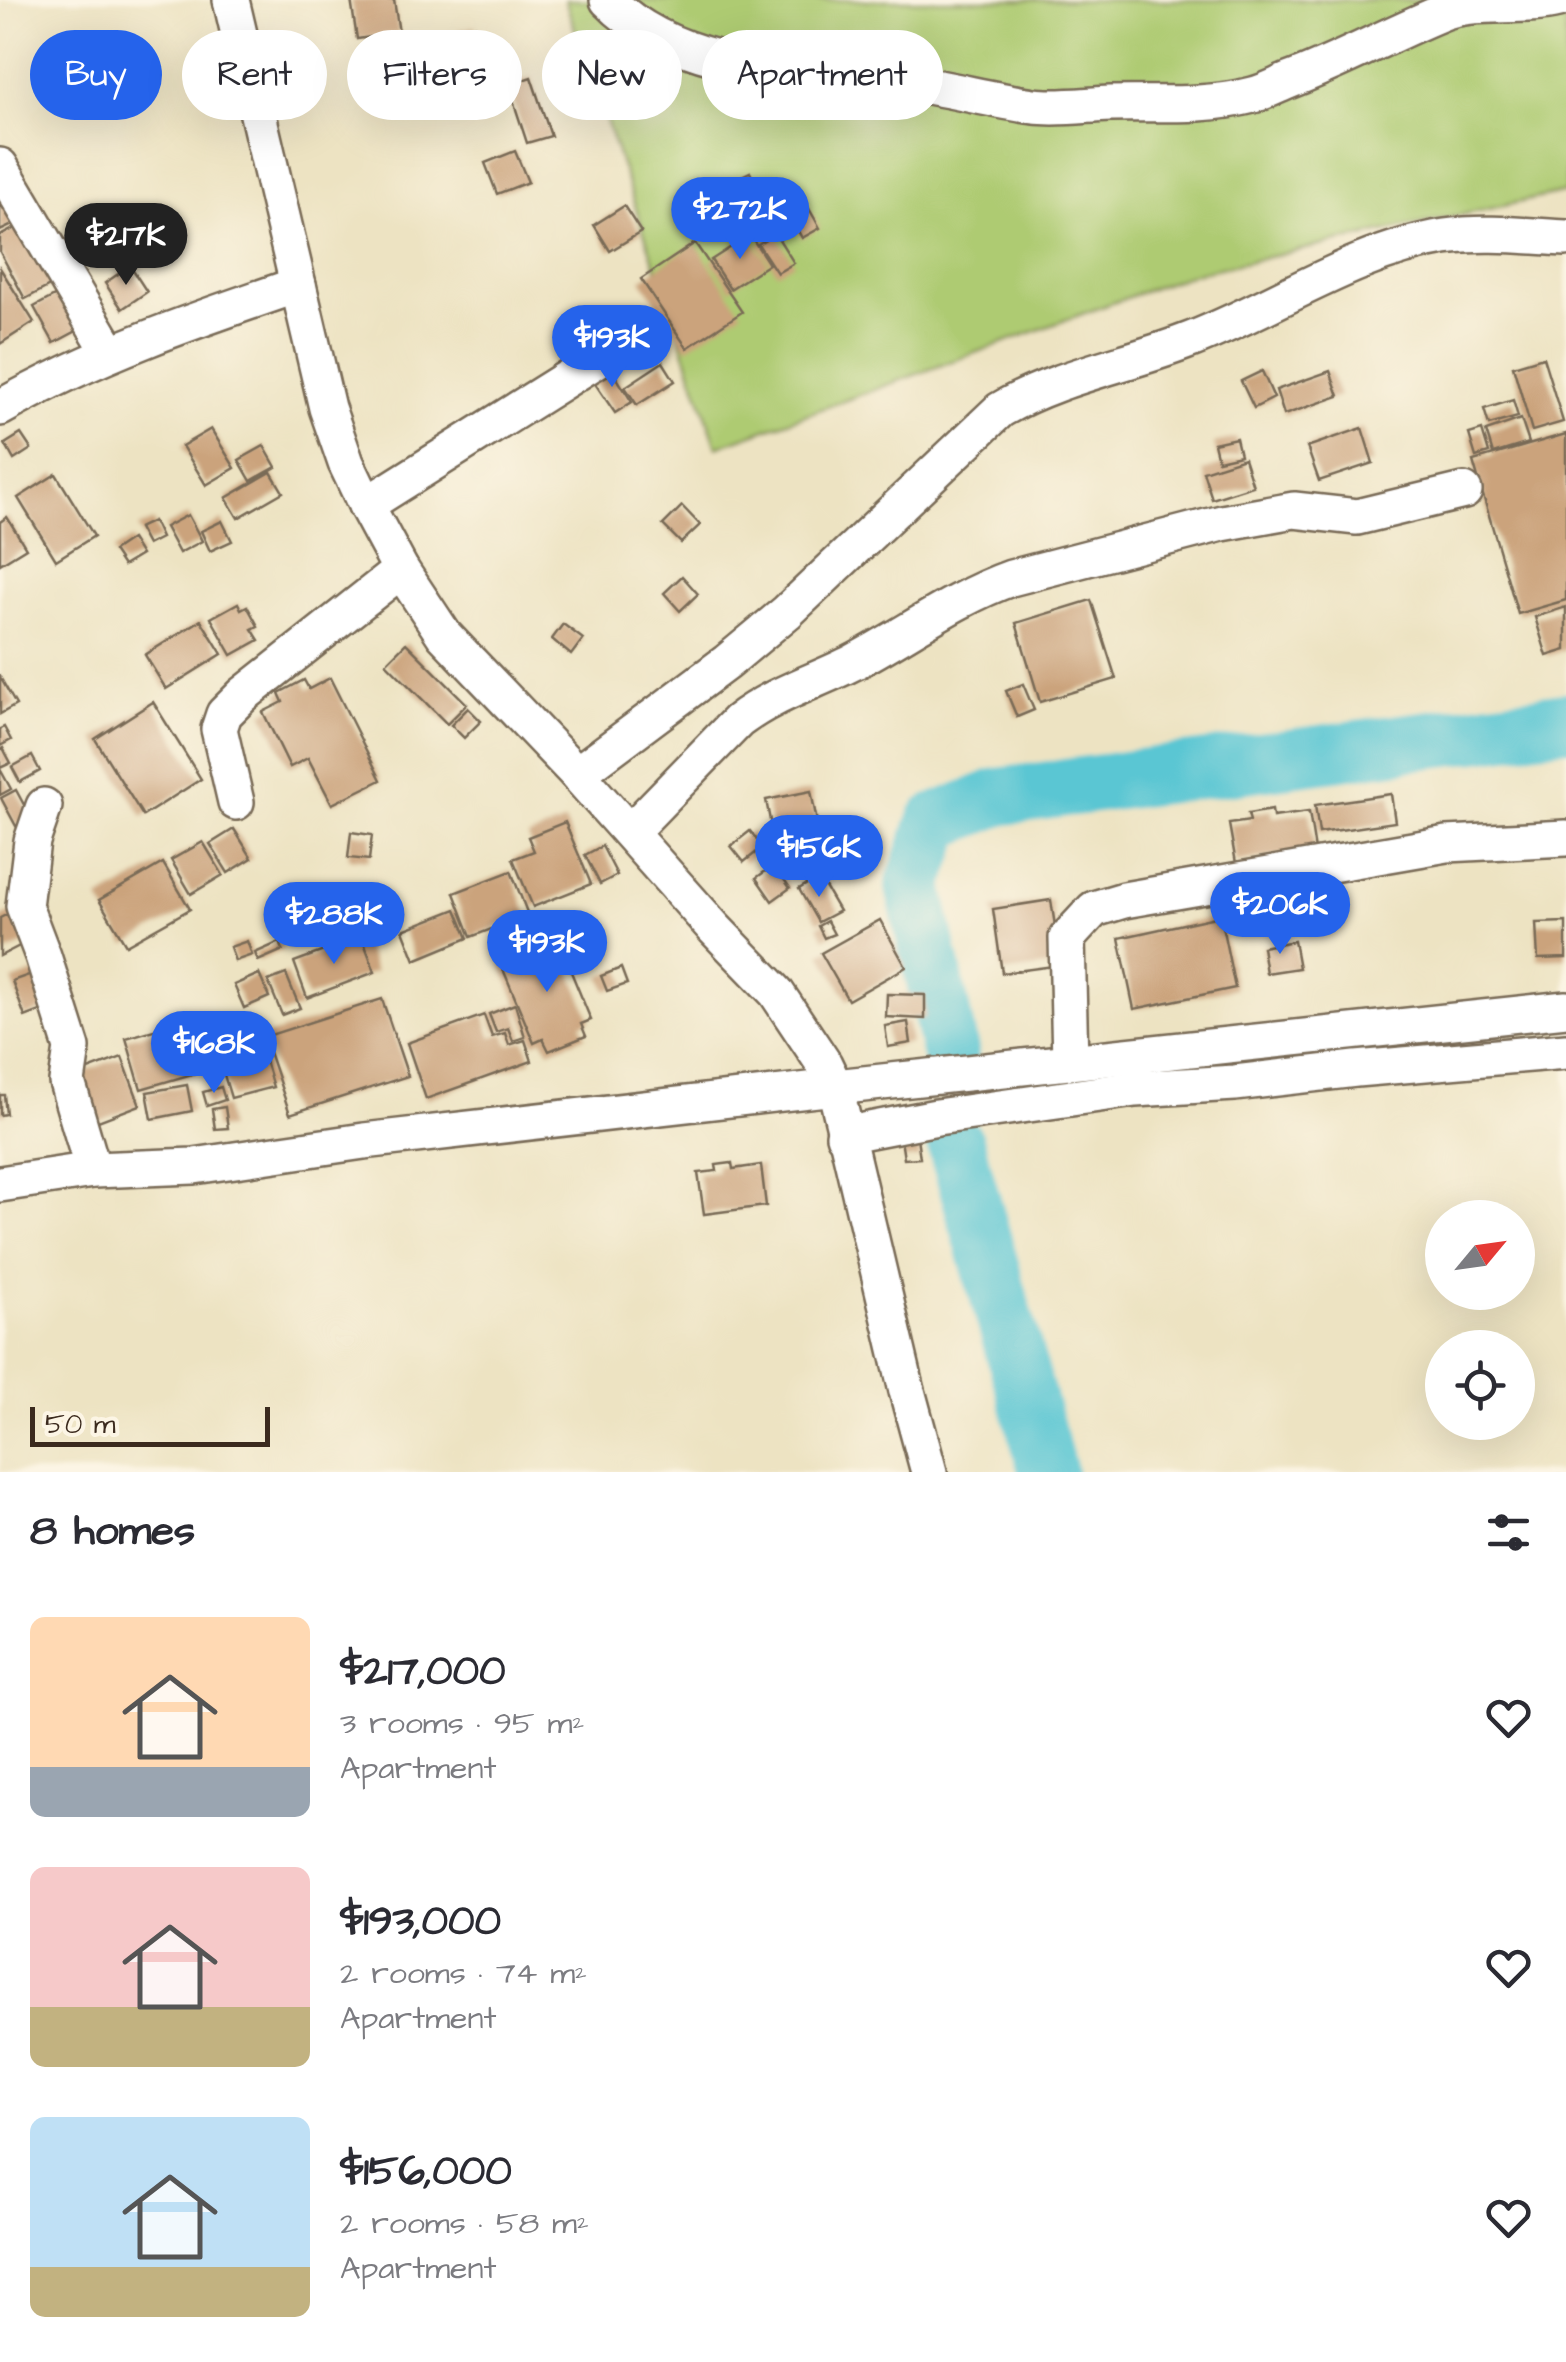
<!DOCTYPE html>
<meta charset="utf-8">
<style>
:root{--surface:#fff;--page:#f2f2f3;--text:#2b2b33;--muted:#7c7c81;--accent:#2563eb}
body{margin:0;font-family:"Architects Daughter",sans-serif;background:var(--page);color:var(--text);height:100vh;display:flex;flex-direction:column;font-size:38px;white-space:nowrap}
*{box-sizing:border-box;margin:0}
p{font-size:32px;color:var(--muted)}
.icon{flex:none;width:55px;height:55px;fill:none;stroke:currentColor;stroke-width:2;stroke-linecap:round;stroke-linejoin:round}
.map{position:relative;height:1472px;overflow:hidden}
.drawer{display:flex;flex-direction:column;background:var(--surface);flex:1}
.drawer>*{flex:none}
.hud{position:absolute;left:30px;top:30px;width:1000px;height:90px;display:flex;gap:20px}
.needle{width:65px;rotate:61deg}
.fabs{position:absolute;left:1425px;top:1200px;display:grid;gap:20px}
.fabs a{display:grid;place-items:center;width:110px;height:110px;border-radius:50%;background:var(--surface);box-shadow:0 10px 40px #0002;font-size:50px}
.scale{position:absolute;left:30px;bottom:25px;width:240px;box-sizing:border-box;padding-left:10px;border:5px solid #3b2a1e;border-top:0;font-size:28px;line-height:35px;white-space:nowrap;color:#3b2a1e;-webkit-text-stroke:8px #fcf5e5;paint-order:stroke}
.price{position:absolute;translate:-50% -85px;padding:0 22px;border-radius:35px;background:var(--accent);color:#fff;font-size:32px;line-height:65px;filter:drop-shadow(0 2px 5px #0008)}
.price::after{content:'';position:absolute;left:50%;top:60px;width:30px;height:22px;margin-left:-15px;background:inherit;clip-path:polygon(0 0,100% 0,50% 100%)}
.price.current{background:#222;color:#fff}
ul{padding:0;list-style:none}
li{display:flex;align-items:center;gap:30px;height:250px;padding:0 30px}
li span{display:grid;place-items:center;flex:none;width:280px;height:200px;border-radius:15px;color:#555}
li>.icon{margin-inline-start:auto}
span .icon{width:120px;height:120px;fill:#fffc;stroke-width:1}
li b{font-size:42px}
h2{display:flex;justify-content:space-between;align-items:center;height:120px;padding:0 30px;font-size:42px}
.chip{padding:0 35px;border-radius:45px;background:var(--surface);box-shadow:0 10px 40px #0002;font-size:35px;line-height:90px}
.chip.current{background:var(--accent);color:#fff}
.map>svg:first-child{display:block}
</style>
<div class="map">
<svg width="1566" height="1472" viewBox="0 0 1566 1472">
<rect width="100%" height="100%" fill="#fcf5e5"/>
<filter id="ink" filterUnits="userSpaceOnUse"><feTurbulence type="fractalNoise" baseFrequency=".01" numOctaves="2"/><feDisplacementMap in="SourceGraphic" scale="20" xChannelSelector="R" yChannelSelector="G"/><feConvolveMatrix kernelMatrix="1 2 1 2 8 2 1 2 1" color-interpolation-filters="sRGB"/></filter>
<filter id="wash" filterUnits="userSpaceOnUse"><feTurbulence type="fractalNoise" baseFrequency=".0048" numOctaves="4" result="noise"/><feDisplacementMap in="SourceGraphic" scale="40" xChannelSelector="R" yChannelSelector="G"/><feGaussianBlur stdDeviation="2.25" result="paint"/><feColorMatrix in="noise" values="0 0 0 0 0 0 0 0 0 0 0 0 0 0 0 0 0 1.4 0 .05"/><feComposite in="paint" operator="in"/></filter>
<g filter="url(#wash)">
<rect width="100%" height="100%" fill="#ede3c2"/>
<polygon fill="#aecb72" stroke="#747a48" stroke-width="2.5" points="565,0 1566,0 1566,192 1192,274 717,447"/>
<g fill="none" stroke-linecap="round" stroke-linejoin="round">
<g stroke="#5ac6d3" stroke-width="58">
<polyline points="950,1051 914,886 936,822 998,797 1566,721"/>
<polyline points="956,1145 1048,1472"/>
</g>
</g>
<g id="blocks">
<g fill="#cba37b">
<polygon points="351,0 394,0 399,33 357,39"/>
<polygon points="475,26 488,72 450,83 436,37"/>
<polygon points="432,74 439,101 413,109 405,82"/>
<polygon points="531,77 551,136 527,143 508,85"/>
<polygon points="515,151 528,182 497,194 485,163"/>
<polygon points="750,172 765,203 729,219 715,189"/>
<polygon points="9,201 19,222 0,231 0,205"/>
<polygon points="807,205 820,228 802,238 789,215"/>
<polygon points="624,206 641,232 610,251 594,225"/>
<polygon points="25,223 57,282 25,299 0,252 0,236"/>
<polygon points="775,233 794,263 777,273 758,244"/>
<polygon points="750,235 769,264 730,289 711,260"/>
<polygon points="695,243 742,312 687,348 641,279"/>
<polygon points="130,266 147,292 122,309 105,283"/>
<polygon points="0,268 34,322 0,344"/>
<polygon points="64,291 84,327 54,343 34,307"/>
<polygon points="1543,357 1563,422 1532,431 1513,366"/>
<polygon points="663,362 675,381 637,405 625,387"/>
<polygon points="610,367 632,402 615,413 592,379"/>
<polygon points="1262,371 1274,398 1254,408 1241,381"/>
<polygon points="1330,371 1339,396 1284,415 1276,390"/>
<polygon points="1513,400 1518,417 1489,425 1484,409"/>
<polygon points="1521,419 1529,443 1493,454 1486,431"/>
<polygon points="1362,428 1373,463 1319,481 1307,447"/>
<polygon points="211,429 235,468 206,485 182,446"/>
<polygon points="1482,430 1489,453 1476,457 1469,434"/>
<polygon points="21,434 31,449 14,460 5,444"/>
<polygon points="1566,434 1566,600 1518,614 1473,461"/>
<polygon points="1236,438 1240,455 1218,460 1214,443"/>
<polygon points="264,446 276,467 251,481 239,460"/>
<polygon points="1244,458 1253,486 1212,499 1203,471"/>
<polygon points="271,472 283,492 238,518 226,498"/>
<polygon points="56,474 94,536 56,560 18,498"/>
<polygon points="682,506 700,525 681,543 663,525"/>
<polygon points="188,515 202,541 179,553 165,527"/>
<polygon points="7,517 26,548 0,564 0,522"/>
<polygon points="153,521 161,538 147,545 138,528"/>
<polygon points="222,521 232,541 210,551 201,531"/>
<polygon points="131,539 141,555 123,566 113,551"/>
<polygon points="682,576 698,594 680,611 664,593"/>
<polygon points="1091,600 1116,679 1040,702 1016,623"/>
<polygon points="238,603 241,609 247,606 258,626 252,629 259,640 232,655 211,618"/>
<polygon points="1566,607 1566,650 1547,656 1535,617"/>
<polygon points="201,620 222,654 166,689 145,655"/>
<polygon points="563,624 583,639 571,655 552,639"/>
<polygon points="406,643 467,704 447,724 386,663"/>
<polygon points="0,677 16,705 0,714"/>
<polygon points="330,678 381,780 332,804 308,758 290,767 263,712 283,702 279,693 304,680 309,689"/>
<polygon points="1023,684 1034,710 1017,717 1006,691"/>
<polygon points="153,702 201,779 143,816 95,739"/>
<polygon points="468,708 481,721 464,738 451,725"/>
<polygon points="4,727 11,740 0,746 0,729"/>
<polygon points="3,748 11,763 0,768 0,750"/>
<polygon points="32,756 40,771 20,782 12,767"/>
<polygon points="0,769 11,789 0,795"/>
<polygon points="16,790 31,818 16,826 1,798"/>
<polygon points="811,791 817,822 772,831 766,800"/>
<polygon points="1391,794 1395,822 1319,833 1315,805"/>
<polygon points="1272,810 1273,817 1309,812 1315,850 1236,863 1229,824 1250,821 1248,814"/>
<polygon points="565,822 591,884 533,907 513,859 534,851 528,837"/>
<polygon points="817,828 821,853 777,860 773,833"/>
<polygon points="234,829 252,858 228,873 210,844"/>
<polygon points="750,831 763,847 744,862 731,846"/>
<polygon points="351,832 372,835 369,860 348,858"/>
<polygon points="203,842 223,875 191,894 171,860"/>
<polygon points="602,846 617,875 600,884 585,855"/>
<polygon points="163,863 190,909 126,945 99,900"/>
<polygon points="774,865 790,888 772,901 756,878"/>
<polygon points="511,871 528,915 471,937 454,893"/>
<polygon points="819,877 839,911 818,922 799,889"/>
<polygon points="1051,900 1061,965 1002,973 993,909"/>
<polygon points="456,909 468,938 415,960 403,930"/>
<polygon points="16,910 31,940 0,956 0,918"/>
<polygon points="1220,916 1235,988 1134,1009 1119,938"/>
<polygon points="880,920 906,967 848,1000 821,953"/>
<polygon points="827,921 834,934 824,938 818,926"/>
<polygon points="1566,922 1566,958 1538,959 1536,923"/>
<polygon points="362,937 375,972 307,998 294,962"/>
<polygon points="557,938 591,1020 581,1024 586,1036 549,1051 543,1039 534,1043 500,962"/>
<polygon points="247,941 252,955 235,961 230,947"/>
<polygon points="1294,941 1299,968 1266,973 1262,947"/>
<polygon points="280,942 283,950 258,961 255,953"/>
<polygon points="621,968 627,984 607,991 601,976"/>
<polygon points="37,972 51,1007 25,1017 12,981"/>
<polygon points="259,974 269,997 244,1008 234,985"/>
<polygon points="286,974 300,1008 282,1015 268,981"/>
<polygon points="887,994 925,995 925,1019 886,1017"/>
<polygon points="382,999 408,1076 290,1114 264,1037"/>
<polygon points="515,1004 525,1037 513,1041 508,1028 496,1032 489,1014"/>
<polygon points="484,1015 492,1037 505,1033 509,1045 525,1040 532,1061 426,1099 407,1043"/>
<polygon points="181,1022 196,1073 141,1089 126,1038"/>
<polygon points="908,1022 911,1043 888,1047 885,1026"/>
<polygon points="122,1057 140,1105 93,1123 75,1075"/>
<polygon points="264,1057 273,1087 231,1098 222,1068"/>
<polygon points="187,1085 192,1111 152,1119 147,1092"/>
<polygon points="221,1087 225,1100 207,1106 203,1092"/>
<polygon points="0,1095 4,1095 6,1114 0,1115"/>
<polygon points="225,1107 228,1128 215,1129 212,1109"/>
<polygon points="917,1137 920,1158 904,1159 901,1139"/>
<polygon points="732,1163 733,1169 761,1165 766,1206 704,1214 698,1173 717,1171 716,1165"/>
</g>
</g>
</g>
<g filter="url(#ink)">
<use href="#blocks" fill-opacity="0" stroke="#796b57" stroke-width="2.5"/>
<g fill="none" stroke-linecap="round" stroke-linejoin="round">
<defs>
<g id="minor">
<polyline points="231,0 327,408 346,463 366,505 401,570 444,635 577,774 714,928 776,992 824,1064 835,1087 907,1391 929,1472"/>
<path d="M608 0C678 73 806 71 900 82 945 87 989 100 1034 106 1058 109 1085 105 1110 104 1156 103 1207 107 1253 95 1265 92 1276 86 1288 81 1342 61 1393 32 1446 11 1480 0 1523 9 1558 0"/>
<polyline points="0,166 110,352"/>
<path d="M0 408C95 354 195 320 298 285"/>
<polyline points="366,505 608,353"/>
<path d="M577 774 727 662 787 612 1000 410C1059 376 1122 366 1185 342 1271 310 1352 252 1445 237 1483 231 1527 236 1566 238"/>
<polyline points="236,802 219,729 224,714 243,695 401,570"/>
<polyline points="44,806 32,841 24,906 43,956 72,1048 67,1082 93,1170"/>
<path d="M630 832 738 721C773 694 815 682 854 662 907 634 955 598 1011 578L1222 523 1294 510 1357 517 1464 491"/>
<polyline points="1070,1061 1067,938 1094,909 1124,900 1447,844 1566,838"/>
<polyline points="844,1135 937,1117 1135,1089 1235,1083 1356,1069 1566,1051"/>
<polyline points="0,1184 93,1170 194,1166 364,1141 835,1087 1566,1009"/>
</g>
</defs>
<use href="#minor" stroke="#796b57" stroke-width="40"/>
<use href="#minor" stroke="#fff" stroke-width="35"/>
</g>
</g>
</svg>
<div class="fabs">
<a><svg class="needle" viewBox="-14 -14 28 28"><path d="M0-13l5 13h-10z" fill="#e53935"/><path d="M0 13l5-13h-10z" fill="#7c7c81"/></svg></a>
<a><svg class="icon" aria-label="locate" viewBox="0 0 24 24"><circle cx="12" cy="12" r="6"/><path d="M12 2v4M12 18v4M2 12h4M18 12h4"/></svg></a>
</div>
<div class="scale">50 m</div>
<b class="price" style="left:740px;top:262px">$272K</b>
<b class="price current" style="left:126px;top:288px">$217K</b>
<b class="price" style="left:612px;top:390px">$193K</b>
<b class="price" style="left:819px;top:900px">$156K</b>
<b class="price" style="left:1280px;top:957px">$206K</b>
<b class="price" style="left:334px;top:967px">$288K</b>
<b class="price" style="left:547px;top:995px">$193K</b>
<b class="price" style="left:214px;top:1096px">$168K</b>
<div class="hud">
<a class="chip current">Buy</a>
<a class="chip">Rent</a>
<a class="chip">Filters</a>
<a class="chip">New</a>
<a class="chip">Apartment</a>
</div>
</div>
<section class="drawer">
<h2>8 homes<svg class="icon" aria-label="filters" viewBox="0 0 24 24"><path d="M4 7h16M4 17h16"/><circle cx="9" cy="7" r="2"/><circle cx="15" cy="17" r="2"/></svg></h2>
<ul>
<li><span style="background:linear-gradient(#ffd9b3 75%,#9aa5b1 0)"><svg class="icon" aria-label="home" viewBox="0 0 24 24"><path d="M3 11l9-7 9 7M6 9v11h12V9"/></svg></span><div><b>$217,000</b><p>3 rooms · 95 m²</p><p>Apartment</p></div><svg class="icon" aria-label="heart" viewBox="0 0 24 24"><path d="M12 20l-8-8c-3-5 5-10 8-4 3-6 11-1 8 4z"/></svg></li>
<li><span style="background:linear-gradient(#f6c9c9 70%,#c2b280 0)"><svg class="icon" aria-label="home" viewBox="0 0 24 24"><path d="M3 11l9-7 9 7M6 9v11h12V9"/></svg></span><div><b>$193,000</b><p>2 rooms · 74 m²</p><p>Apartment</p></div><svg class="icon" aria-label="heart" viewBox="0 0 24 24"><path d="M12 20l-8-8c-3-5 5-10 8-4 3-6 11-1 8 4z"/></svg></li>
<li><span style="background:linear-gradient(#bfe0f5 75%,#c2b280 0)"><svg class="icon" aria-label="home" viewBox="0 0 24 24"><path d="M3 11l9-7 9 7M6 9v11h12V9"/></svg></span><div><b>$156,000</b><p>2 rooms · 58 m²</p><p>Apartment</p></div><svg class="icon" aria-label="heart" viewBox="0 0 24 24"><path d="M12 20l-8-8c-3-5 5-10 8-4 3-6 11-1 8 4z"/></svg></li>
</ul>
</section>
